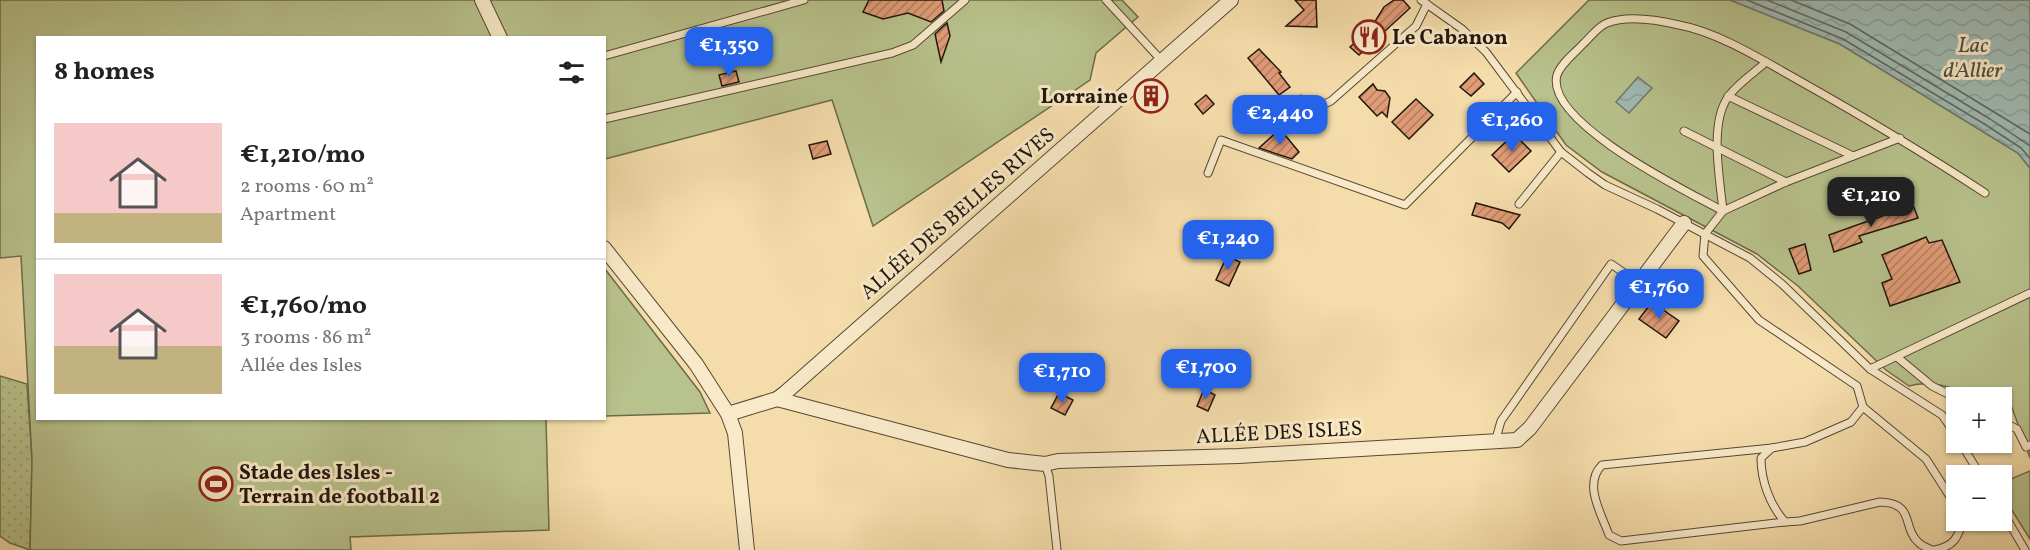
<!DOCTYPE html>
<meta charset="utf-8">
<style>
:root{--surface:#fff;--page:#f2f2f2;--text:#222;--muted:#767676;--line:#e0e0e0;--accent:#2563eb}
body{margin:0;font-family:Vollkorn,serif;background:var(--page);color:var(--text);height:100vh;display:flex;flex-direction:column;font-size:22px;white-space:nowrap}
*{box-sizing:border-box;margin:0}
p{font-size:20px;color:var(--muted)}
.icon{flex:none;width:33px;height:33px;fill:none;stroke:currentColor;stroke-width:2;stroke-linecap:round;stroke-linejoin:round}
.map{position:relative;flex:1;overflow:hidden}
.panel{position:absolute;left:36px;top:36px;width:570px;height:384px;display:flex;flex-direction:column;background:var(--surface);border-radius:0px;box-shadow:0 2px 4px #0004}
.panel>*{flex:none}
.tools{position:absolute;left:1946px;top:387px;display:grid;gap:12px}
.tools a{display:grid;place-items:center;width:66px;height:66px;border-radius:0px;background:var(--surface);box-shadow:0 2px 4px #0004;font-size:30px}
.price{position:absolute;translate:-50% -51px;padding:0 14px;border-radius:12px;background:var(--accent);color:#fff;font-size:20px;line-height:39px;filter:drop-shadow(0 2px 3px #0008)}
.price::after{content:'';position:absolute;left:50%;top:36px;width:18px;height:14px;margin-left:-9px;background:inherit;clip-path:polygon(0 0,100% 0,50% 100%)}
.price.selected{background:#222;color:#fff}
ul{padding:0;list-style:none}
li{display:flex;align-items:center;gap:18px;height:150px;padding:0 18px}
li+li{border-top:2px solid var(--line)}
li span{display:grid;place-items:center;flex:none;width:168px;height:120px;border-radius:0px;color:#555}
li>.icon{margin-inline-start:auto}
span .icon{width:72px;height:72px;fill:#fffc;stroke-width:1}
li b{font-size:26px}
h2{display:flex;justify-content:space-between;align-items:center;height:72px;padding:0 18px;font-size:26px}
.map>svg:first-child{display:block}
</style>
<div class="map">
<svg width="2030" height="550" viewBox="0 0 2030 550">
<defs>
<pattern id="grass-dots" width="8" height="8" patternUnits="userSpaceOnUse" patternTransform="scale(1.5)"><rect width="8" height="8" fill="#b8c28c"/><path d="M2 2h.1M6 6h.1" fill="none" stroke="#9ea678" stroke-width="1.8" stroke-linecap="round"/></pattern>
<pattern id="water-waves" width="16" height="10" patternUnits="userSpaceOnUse" patternTransform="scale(1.5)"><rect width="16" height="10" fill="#a0bab3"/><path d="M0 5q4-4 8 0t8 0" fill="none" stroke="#8a9f99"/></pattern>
<pattern id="building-hatch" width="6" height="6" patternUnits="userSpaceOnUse" patternTransform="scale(1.5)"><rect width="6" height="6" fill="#e09c77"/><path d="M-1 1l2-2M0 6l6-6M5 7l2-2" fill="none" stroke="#b57e60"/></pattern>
</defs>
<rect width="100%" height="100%" fill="#f5ddab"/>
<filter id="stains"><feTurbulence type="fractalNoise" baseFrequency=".00333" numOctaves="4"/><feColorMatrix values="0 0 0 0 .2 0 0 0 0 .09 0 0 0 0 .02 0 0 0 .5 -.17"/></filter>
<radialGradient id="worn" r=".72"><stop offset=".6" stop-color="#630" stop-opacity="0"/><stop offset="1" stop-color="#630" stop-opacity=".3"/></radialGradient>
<polygon fill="url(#grass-dots)" stroke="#6c6c4c" stroke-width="1.5" points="0,376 27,384 32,460 30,550 10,543 0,536"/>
<g fill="#b8c28c" stroke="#6c6c4c" stroke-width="1.5">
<polygon points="0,0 1122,0 1138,17 1096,53 1090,80 873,226 832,100 605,159 604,38 38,38 38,418 546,419 549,530 350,537 351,550 30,550 32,460 21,256 0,258"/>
<path d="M1589 0H1730L1738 3 1840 44 2018 153 2030 168V458L2011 405 2001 402V398C1969 397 1939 377 1909 386L1886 370 1798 286 1757 254 1602 172 1566 145 1516 73Z"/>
<polygon points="605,269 700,392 710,413 605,416"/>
<polygon points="2030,471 2030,539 2001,493 2001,483"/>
</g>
<g fill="url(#water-waves)" stroke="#6d7870" stroke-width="1.5">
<polygon points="1730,0 2030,0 2030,168 2018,153 1840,44"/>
<polygon points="1638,77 1652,88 1629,113 1616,102"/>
<polygon points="1262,100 1270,111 1248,131 1238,121"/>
</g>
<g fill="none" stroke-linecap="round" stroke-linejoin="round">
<g stroke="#606860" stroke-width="1.5">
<polyline points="1747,0 1843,39 1986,125 2021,148 2030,158"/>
<polyline points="1767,0 1846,32 1990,119 2030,146"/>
<polyline points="1791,0 1850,24 2030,134"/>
</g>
</g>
<g fill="url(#building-hatch)" stroke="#21160c" stroke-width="1.5">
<polygon points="869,0 942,0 944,11 931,22 908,13 883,19 863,12"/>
<polygon points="1295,0 1316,0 1317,27 1286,26 1304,10"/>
<polygon points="1394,0 1403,0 1410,8 1359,55 1350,47 1371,28 1384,7"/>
<polygon points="947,23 950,36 941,62 935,34"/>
<polygon points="1259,49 1281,72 1279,73 1290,87 1279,95 1248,58"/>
<polygon points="736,71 739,82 722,86 719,75"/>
<polygon points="1474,73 1484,84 1471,96 1460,87"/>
<polygon points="1373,84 1377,90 1385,91 1390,98 1387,117 1382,112 1377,116 1359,97"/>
<polygon points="1206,95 1214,104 1203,114 1195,104"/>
<polygon points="1416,99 1433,115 1409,139 1392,122"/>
<polygon points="1280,129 1299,152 1292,159 1259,148"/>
<polygon points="1514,134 1531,151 1509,172 1492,155"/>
<polygon points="827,141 831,154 813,159 809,145"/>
<polygon points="1476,203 1520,215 1509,229 1502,223 1472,215"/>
<polygon points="1913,205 1918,218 1859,236 1862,242 1834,252 1829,235"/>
<polygon points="1926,237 1929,243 1942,240 1960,282 1890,306 1882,283 1892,279 1882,255"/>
<polygon points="1805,244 1811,270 1799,274 1789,249"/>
<polygon points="1227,256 1240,262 1229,286 1216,280"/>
<polygon points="1652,302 1679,321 1666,338 1639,319"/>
<polygon points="1204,389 1215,395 1208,411 1197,406"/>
<polygon points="1059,393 1073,400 1065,415 1051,408"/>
</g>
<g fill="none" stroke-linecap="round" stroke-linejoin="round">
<defs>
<g id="lane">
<polyline points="1106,0 1162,61"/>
<polyline points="1421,0 1462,29 1486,52 1561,152 1588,173 1605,185 1657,209 1750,258 1782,284 1870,369 1942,415 1956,435"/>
<polyline points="604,56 804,0"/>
<polyline points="1728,96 1853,156"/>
<polyline points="1301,99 1318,107 1331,101 1416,26 1427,4"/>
<polyline points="604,119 892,53 913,45 965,0"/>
<polyline points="1684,131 1786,182"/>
<polyline points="1900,138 1786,182 1723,211 1705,234 1703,256 1759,320 1857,386 1863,407 1926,459 1956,506"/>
<polyline points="1208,173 1221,140 1405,205 1517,92"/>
<polyline points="1519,204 1561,152"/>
<path d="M1723 211C1688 192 1544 122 1557 75 1561 63 1575 53 1583 44 1590 38 1598 26 1607 23 1627 15 1658 20 1679 25 1718 32 1764 61 1798 80 1862 116 1924 153 1985 193"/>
<path d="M1723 211C1720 179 1709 124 1728 97 1737 84 1754 73 1766 62"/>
<polyline points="1897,357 1932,386 1956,398"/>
<polyline points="1870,369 2030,293"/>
<path d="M1863 407 1851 422 1805 442 1772 448 1761 458C1761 481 1770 505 1785 522L1800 521 1880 502C1916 503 1901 527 1919 543 1922 546 1928 548 1932 550"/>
<polyline points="2001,421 2017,429 2026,447 2030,445"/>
<polyline points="1495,442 1501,421 1611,264 1639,283"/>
<polyline points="1960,442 1981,476"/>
<path d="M1772 448 1602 465C1583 484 1601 513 1609 535L1621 541 1785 522"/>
<polyline points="1045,464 1049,476 1057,550"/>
<polyline points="2001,509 2025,550"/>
<path d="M1935 550C1954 546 1958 538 1963 520"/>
</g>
<g id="street">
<polyline points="482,0 500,38"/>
<polyline points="604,248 696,364 728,414 735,433 747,550"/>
<polyline points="777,399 1008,460 1045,464 1058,461 1239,456 1517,440 1530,428 1684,223"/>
<polyline points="728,414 777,399 785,393 1231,0"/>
</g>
</defs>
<use href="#lane" stroke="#564834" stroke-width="9"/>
<use href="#street" stroke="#564834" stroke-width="16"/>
<use href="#lane" stroke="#f8e9c8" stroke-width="7"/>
<use href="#street" stroke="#f8e9c8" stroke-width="14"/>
</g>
<defs>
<symbol id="restaurant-ring" viewBox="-11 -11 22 22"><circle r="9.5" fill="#f8e9c8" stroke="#8f2418" stroke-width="1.5"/><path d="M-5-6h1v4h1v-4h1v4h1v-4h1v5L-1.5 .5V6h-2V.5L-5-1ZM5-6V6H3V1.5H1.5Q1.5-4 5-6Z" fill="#8f2418"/></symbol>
<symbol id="building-ring" viewBox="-11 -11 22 22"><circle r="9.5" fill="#f8e9c8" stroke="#8f2418" stroke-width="1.5"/><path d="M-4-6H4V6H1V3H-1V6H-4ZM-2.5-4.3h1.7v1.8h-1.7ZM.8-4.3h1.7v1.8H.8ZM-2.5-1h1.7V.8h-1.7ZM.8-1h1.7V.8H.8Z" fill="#8f2418"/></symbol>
<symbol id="stadium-ring" viewBox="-11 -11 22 22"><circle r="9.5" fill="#f8e9c8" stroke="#8f2418" stroke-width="1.5"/><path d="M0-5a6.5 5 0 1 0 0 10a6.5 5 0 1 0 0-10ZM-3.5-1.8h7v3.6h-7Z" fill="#8f2418"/></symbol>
</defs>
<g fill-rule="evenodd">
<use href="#restaurant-ring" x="1350" y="18" width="38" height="38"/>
<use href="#building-ring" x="1132" y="77" width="38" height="38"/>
<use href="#stadium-ring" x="197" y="465" width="38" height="38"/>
</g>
<g text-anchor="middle" stroke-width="6" stroke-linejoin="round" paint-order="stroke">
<g font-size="21" font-weight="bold" fill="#21160c" stroke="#f8e9c8" text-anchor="start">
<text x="1392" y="44">Le Cabanon</text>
<text x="1128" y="103" text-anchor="end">Lorraine</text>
<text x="239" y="479">Stade des Isles -<tspan x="239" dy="24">Terrain de football 2</tspan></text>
</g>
<g font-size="21" fill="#21160c" stroke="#f8e9c8">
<text transform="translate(957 213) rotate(-41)" y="7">ALLÉE DES BELLES RIVES</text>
<text transform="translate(1279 432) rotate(-3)" y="7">ALLÉE DES ISLES</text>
</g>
<g font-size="22" font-style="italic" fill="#4d4f46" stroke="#f8e9c8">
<text x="1973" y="52">Lac<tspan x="1973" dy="25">d'Allier</tspan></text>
</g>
</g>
<rect width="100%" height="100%" filter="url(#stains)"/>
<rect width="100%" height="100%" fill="url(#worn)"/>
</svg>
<div class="tools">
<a>+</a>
<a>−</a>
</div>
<b class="price" style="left:729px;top:78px">€1,350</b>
<b class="price" style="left:1280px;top:146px">€2,440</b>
<b class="price" style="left:1512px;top:153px">€1,260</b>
<b class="price selected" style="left:1871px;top:228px">€1,210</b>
<b class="price" style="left:1228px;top:271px">€1,240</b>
<b class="price" style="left:1659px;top:320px">€1,760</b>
<b class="price" style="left:1206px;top:400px">€1,700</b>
<b class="price" style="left:1062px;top:404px">€1,710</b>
<section class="panel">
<h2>8 homes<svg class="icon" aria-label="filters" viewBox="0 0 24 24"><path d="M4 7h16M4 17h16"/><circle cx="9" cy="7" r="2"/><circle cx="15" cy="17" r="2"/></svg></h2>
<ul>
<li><span style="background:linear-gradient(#f6c9c9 75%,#c2b280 0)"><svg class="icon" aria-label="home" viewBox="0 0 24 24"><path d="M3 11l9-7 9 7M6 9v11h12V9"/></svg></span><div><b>€1,210/mo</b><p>2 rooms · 60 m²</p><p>Apartment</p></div></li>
<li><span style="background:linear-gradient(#f6c9c9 60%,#c2b280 0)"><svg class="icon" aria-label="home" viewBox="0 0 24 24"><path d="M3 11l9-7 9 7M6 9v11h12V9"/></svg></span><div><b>€1,760/mo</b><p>3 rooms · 86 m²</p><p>Allée des Isles</p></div></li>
</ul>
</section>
</div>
